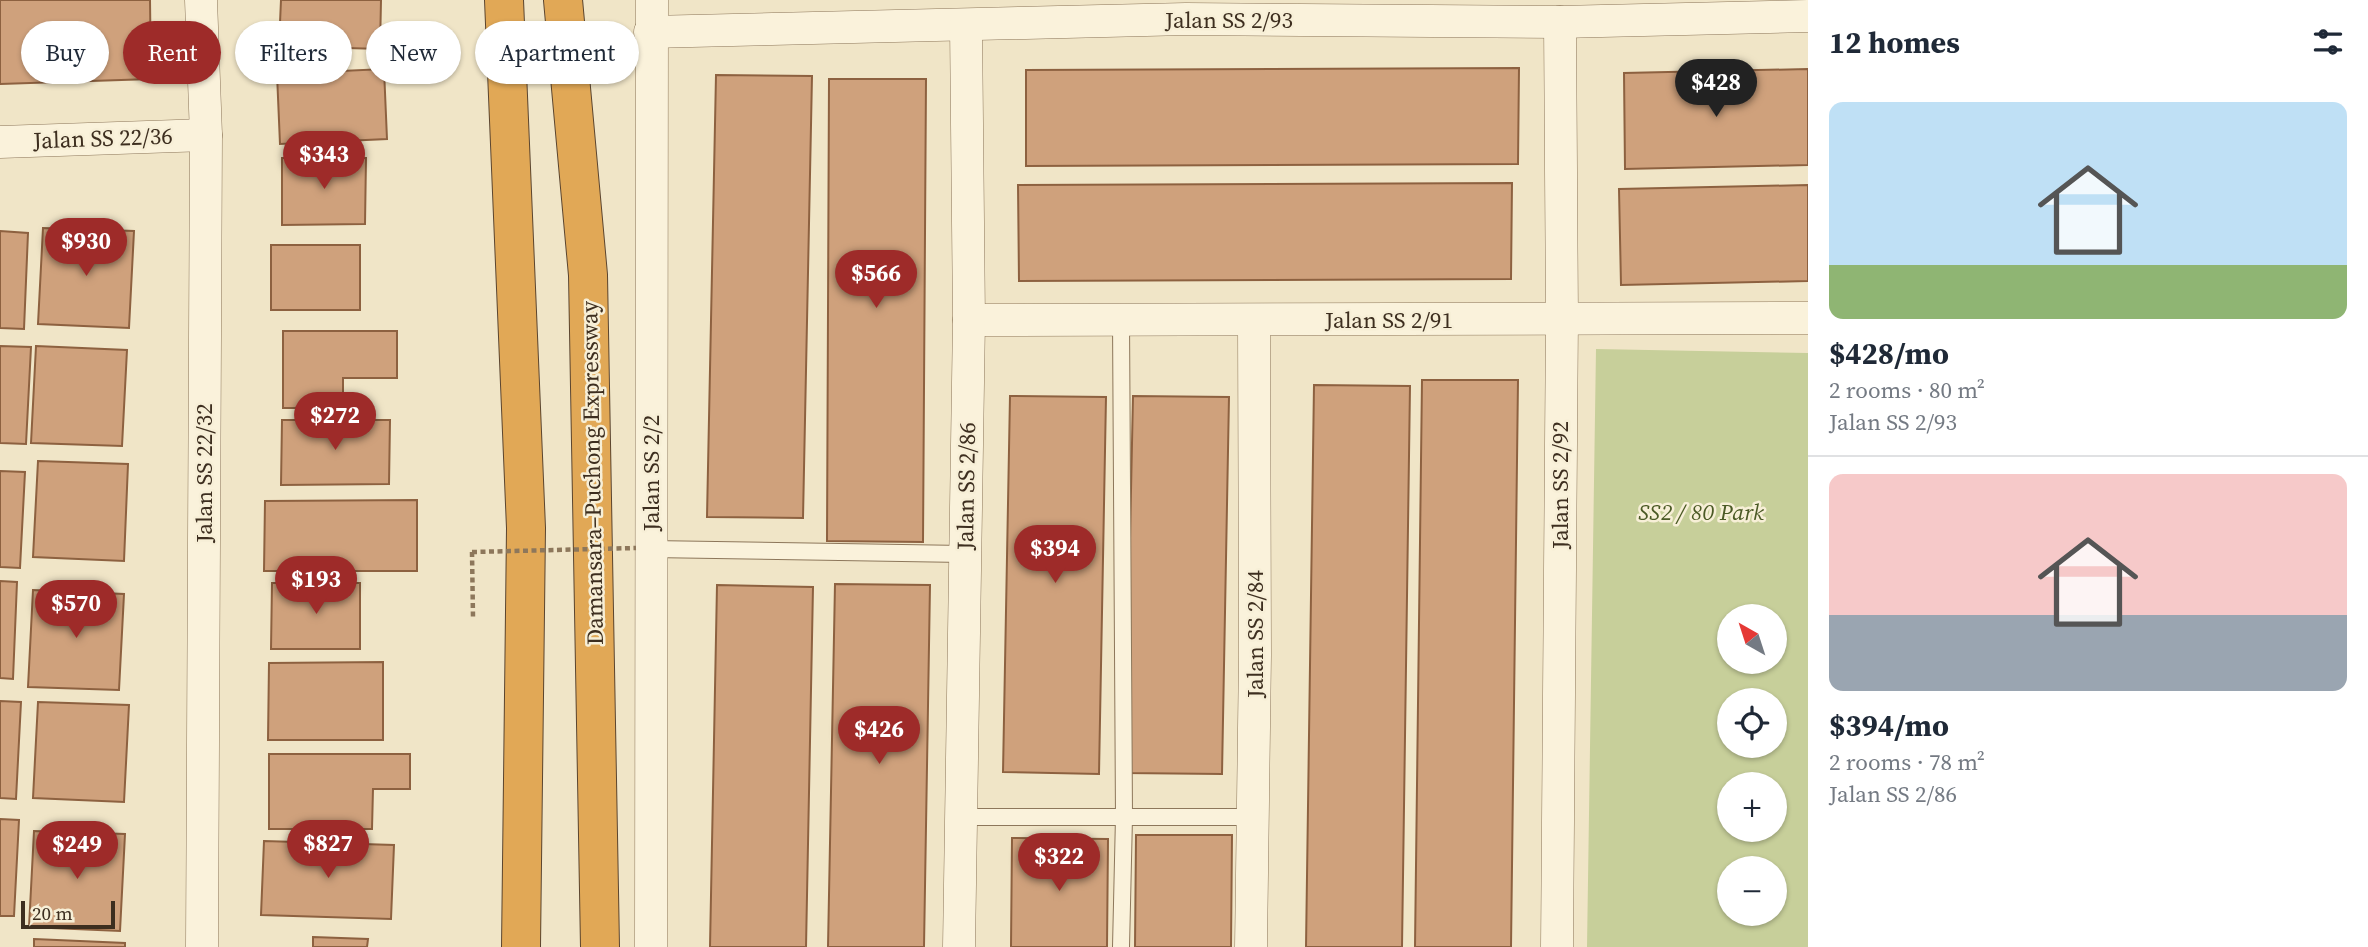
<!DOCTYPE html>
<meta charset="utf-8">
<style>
:root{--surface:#fff;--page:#f2f2f3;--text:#1f2937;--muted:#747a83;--line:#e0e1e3;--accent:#9e2b29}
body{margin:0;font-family:"Source Serif 4",serif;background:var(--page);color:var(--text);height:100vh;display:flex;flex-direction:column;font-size:26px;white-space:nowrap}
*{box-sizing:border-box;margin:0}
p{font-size:23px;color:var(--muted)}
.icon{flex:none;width:38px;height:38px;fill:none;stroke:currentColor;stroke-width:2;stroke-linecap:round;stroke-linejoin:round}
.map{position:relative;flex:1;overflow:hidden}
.details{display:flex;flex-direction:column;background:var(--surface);width:560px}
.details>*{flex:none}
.guide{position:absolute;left:21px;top:21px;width:665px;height:63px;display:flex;gap:14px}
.needle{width:46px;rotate:321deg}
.controls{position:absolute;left:1717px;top:604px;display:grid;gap:14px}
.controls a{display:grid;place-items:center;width:70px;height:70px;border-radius:50%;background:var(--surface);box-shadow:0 2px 5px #0004;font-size:35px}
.scale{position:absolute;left:21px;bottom:18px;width:94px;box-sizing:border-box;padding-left:7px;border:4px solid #3d2e1f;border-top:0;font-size:19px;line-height:24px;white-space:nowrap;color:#3d2e1f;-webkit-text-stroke:5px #f7efd7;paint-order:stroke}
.price{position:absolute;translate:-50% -60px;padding:0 16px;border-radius:24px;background:var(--accent);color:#fff;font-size:23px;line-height:46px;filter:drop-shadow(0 2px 4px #0008)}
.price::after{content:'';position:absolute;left:50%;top:42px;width:21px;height:16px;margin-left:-10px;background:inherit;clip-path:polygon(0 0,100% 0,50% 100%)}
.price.current{background:#222;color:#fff}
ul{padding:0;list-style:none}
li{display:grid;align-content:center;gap:14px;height:371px;padding:0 21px}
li+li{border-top:2px solid var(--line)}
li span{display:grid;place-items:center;height:217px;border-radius:14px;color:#555}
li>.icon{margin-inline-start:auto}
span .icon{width:126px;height:126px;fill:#fffc;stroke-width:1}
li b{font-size:30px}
h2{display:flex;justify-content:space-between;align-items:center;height:84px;padding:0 21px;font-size:30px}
.tag{padding:0 24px;border-radius:32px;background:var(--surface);box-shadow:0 2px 5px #0004;font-size:24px;line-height:63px}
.tag.current{background:var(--accent);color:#fff}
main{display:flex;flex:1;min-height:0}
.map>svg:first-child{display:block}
</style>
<main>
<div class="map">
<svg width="1808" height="947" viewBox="0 0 1808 947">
<rect width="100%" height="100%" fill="#f0e5c7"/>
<path fill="#c7cf9a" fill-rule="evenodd" d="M1596 349 1808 353V947H1587ZM1729 616H1774V662H1729ZM1729 700H1774V746H1729ZM1729 784H1774V830H1729ZM1729 868H1774V914H1729Z"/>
<g fill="#cfa17c" stroke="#8d6140" stroke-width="2">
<polygon points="0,0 150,0 151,79 0,84"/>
<polygon points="281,0 381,0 380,49 279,46"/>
<polygon points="1519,68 1518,164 1026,166 1026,70"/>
<polygon points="384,69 387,139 280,144 277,74"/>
<polygon points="1808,69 1808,165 1625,169 1624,73"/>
<polygon points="716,75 812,76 803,518 707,517"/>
<polygon points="829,79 926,79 923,542 827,541"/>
<polygon points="282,158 366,158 365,224 282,225"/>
<polygon points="1512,183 1511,279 1019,281 1018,185"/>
<polygon points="1808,185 1808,281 1621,285 1619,189"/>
<polygon points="43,228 134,231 129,328 38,324"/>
<polygon points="0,231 28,233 24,329 0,328"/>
<rect x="271" y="245" width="89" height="65"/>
<polygon points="283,331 397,331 397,378 343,378 343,408 283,408"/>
<polygon points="0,346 31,347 26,444 0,443"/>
<polygon points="36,346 127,350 122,446 31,443"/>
<polygon points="1422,380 1518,380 1511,947 1415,947"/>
<polygon points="1314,385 1410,386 1402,947 1306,947"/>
<polygon points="1010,396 1106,397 1099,774 1003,772"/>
<polygon points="1133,396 1229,397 1222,774 1125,773"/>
<polygon points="282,420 390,420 389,484 281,485"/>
<polygon points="38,461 128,464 124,561 33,557"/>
<polygon points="0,471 25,472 20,568 0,567"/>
<polygon points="417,500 417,571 264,571 265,501"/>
<polygon points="0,581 17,582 13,679 0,678"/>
<polygon points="272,583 360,583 360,649 271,649"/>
<polygon points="835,584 930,585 924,947 828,947"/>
<polygon points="717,585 813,587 806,947 710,947"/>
<polygon points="33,590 124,594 119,690 28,687"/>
<polygon points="383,662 383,740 268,740 269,663"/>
<polygon points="0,701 21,702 16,799 0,798"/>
<polygon points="38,702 129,705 124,802 33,798"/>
<polygon points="269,754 410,754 410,789 373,789 372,829 269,829"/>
<polygon points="0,819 19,820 14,916 0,916"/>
<polygon points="34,831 125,834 120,931 29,927"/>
<polygon points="1136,835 1232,835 1231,947 1135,947"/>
<polygon points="1012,838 1108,839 1107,947 1011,947"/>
<polygon points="264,841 394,845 391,919 261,915"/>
<polygon points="313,937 368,939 367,947 313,947"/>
<polygon points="34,939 125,943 125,947 34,947"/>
</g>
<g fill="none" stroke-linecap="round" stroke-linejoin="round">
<defs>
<g id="lane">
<polyline points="1121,320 1124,817 1121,947"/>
<polyline points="651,549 964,554"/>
<polyline points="959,817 1253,817"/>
</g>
<g id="street">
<polyline points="201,0 206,135 202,947"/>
<polyline points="650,32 1186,19 1560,22 1808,16"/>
<polyline points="0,142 206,135"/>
<polyline points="969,320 1808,318"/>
<polyline points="651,947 652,0"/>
<polyline points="959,947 969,320 966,25"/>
<polyline points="1251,947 1255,655 1254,321"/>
<polyline points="1557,947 1562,318 1560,22"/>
</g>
<g id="highway">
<polyline points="504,0 526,528 521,947"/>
<polyline points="563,0 588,275 600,947"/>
</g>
</defs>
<use href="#lane" stroke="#8d775b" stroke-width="18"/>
<use href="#street" stroke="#8d775b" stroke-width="33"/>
<use href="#highway" stroke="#5b452f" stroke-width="40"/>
<polyline stroke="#8d775b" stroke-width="4.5" stroke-dasharray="5 3.5" stroke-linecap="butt" points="472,552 473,617"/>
<use href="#lane" stroke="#faf2db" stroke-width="16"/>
<use href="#street" stroke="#faf2db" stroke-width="32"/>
<use href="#highway" stroke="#e1a856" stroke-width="38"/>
<polyline stroke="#8d775b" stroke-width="4.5" stroke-dasharray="5 3.5" stroke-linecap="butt" points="472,552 636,548"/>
</g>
<g text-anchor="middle" stroke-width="5" stroke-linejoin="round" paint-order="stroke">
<g font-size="23" fill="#3d2e1f" stroke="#f7efd7">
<text x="1229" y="28">Jalan SS 2/93</text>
<text transform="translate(103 138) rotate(-2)" y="8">Jalan SS 22/36</text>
<text x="1389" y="328">Jalan SS 2/91</text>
<text transform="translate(204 473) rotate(-90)" y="8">Jalan SS 22/32</text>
<text transform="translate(592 473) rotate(-91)" y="8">Damansara–Puchong Expressway</text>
<text transform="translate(651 473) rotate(-90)" y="8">Jalan SS 2/2</text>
<text transform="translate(1560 485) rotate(-90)" y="8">Jalan SS 2/92</text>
<text transform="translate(966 486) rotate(-89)" y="8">Jalan SS 2/86</text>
<text transform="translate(1255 634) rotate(-90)" y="8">Jalan SS 2/84</text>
</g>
<g font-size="23" font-style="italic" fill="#4b5a25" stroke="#f7efd7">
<text x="1701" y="520">SS2 / 80 Park</text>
</g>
</g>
</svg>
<div class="controls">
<a><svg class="needle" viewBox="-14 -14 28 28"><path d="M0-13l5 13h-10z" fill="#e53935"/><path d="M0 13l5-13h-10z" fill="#747a83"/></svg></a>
<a><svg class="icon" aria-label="locate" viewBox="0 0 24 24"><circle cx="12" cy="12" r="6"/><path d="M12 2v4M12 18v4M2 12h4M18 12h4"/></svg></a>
<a>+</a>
<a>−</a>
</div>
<div class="scale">20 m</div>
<b class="price current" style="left:1716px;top:119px">$428</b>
<b class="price" style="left:324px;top:191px">$343</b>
<b class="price" style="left:86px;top:278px">$930</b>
<b class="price" style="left:876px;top:310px">$566</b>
<b class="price" style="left:335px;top:452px">$272</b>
<b class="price" style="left:1055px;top:585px">$394</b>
<b class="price" style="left:316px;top:616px">$193</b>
<b class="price" style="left:76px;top:640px">$570</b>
<b class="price" style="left:879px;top:766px">$426</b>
<b class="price" style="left:328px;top:880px">$827</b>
<b class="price" style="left:77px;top:881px">$249</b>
<b class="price" style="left:1059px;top:893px">$322</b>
<div class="guide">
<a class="tag">Buy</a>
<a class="tag current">Rent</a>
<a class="tag">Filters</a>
<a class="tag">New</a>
<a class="tag">Apartment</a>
</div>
</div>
<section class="details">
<h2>12 homes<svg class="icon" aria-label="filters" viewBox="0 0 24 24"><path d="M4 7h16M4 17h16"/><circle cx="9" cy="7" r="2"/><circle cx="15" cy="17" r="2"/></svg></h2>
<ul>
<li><span style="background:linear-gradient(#bfe0f5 75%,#8fb573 0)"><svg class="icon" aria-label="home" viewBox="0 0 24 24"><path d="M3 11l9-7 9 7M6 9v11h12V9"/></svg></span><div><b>$428/mo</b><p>2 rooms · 80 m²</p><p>Jalan SS 2/93</p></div></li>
<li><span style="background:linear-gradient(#f6c9c9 65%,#9aa5b1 0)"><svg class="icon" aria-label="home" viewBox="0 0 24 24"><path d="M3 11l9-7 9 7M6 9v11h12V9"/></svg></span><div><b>$394/mo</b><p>2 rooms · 78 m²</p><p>Jalan SS 2/86</p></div></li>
</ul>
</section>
</main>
